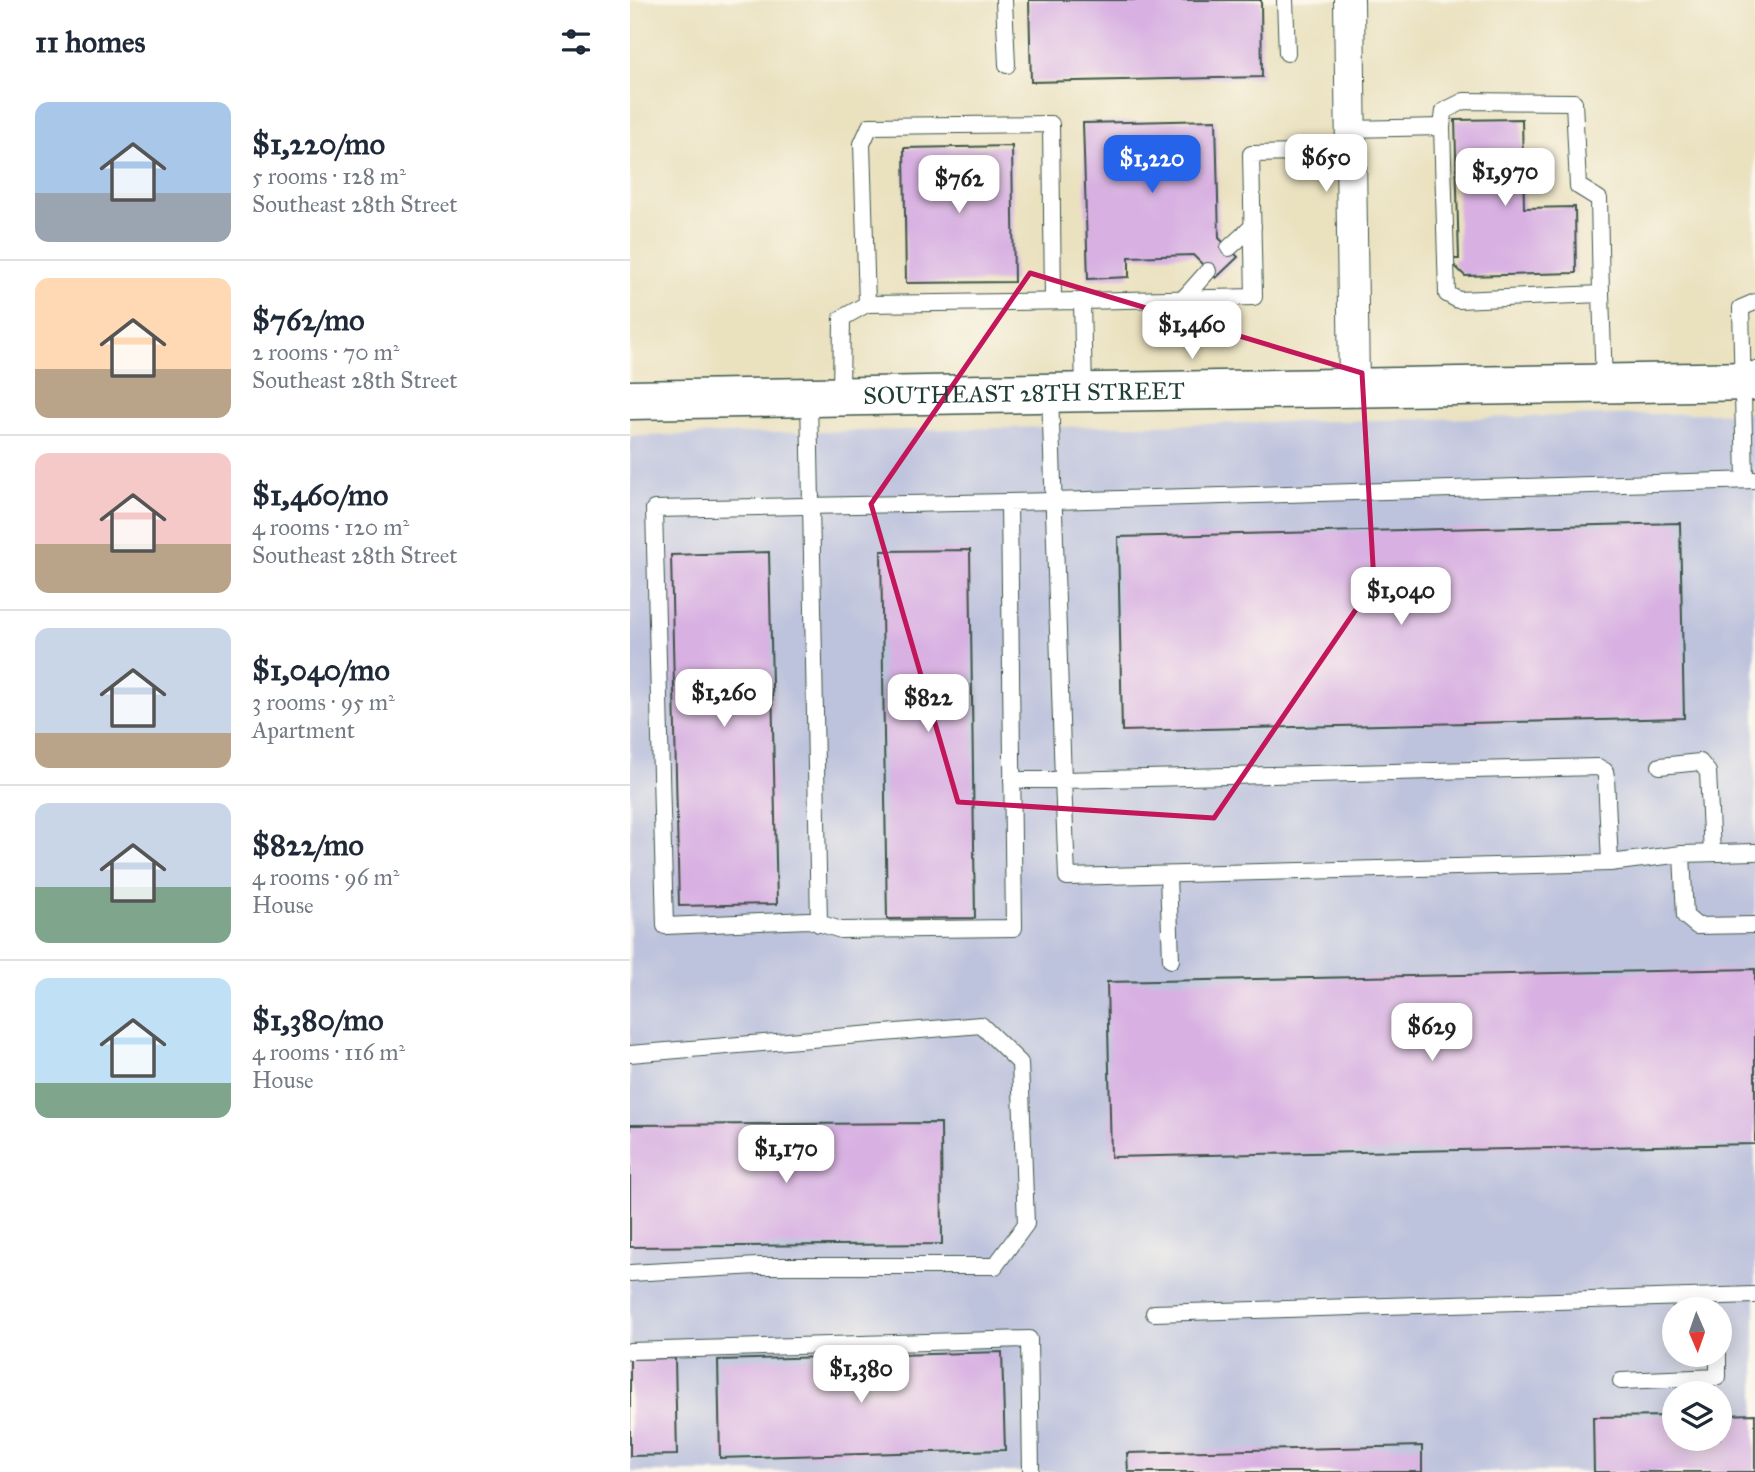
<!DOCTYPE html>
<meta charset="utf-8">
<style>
:root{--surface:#fff;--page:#f6f6f7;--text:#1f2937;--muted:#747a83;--line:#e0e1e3;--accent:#2563eb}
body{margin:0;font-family:"IM FELL Great Primer",serif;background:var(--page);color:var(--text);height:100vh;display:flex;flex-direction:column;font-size:26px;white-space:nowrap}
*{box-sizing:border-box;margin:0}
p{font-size:23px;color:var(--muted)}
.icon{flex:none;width:38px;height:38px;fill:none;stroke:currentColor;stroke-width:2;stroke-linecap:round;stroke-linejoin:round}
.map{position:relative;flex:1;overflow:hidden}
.panel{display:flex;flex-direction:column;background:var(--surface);width:630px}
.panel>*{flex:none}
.needle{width:46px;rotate:178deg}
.buttons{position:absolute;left:1032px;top:1297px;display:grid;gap:14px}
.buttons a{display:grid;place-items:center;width:70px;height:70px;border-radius:50%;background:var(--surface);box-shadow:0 4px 18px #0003;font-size:35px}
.price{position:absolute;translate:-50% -60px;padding:0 16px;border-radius:14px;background:#fff;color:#222;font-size:23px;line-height:46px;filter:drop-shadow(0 2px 4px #0008)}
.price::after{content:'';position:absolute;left:50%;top:42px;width:21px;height:16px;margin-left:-10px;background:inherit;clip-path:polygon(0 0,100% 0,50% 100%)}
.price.active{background:var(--accent);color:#fff}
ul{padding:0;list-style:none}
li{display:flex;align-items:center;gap:21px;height:175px;padding:0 35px}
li+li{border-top:2px solid var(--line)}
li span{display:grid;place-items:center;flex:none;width:196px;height:140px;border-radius:14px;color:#555}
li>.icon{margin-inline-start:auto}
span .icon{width:84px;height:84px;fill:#fffc;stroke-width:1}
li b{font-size:30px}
h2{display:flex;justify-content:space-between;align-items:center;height:84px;padding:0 35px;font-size:30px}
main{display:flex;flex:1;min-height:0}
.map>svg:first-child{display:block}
</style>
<main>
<section class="panel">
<h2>11 homes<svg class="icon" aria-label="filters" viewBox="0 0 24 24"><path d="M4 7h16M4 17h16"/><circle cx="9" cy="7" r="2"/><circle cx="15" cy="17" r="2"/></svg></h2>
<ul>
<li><span style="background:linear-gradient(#a9c7e8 65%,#9aa5b1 0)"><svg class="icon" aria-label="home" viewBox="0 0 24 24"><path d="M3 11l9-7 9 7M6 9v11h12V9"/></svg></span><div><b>$1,220/mo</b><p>5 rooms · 128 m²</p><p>Southeast 28th Street</p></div></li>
<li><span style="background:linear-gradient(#ffd9b3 65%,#b9a48a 0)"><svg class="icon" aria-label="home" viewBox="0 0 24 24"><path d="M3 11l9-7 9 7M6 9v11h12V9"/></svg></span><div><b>$762/mo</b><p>2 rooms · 70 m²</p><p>Southeast 28th Street</p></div></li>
<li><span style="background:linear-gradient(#f6c9c9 65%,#b9a48a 0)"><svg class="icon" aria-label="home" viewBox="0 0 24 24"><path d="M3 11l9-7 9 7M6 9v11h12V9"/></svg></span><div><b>$1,460/mo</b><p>4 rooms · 120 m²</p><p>Southeast 28th Street</p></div></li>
<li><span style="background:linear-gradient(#c9d6e8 75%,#b9a48a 0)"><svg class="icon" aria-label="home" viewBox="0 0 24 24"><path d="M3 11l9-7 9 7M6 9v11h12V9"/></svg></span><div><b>$1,040/mo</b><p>3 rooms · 95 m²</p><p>Apartment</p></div></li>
<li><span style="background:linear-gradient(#c9d6e8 60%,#7fa58c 0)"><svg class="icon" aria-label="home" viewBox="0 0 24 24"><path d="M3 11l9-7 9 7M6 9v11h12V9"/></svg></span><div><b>$822/mo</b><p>4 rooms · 96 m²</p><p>House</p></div></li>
<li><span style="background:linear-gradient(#bfe0f5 75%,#7fa58c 0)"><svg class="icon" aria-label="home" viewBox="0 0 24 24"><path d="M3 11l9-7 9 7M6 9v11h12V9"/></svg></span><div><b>$1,380/mo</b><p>4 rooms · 116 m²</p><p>House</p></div></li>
</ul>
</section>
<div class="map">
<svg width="1125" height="1472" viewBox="0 0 1125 1472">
<rect width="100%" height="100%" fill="#fbf7ec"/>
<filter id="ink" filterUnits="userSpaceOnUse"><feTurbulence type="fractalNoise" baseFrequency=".0143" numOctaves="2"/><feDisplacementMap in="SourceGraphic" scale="14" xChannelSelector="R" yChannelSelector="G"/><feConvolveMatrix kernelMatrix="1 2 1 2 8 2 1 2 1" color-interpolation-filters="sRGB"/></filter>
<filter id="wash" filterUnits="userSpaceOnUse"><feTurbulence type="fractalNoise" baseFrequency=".00686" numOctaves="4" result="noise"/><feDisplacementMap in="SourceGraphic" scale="28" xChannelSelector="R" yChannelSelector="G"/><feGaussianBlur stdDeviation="1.57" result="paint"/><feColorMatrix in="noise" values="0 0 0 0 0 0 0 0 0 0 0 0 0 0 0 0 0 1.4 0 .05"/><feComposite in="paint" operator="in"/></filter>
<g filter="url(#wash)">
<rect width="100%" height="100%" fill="#eae1bf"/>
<path fill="#bec3dd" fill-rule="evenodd" d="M1125 412V1472H0V436ZM1045 1309H1090V1354H1045ZM1045 1393H1090V1438H1045Z"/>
<g id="blocks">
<g fill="#d8b1e2">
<polygon points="399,0 631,0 632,77 401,82"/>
<polygon points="892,119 894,208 945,207 946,273 835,276 824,265 824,259 829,259 825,120"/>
<polygon points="586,120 589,238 608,257 586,278 563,255 499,257 499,277 458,279 453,123"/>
<polygon points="382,146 384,282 276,283 274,148"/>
<polygon points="1050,523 1054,718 492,731 488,537"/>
<polygon points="340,550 345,918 257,919 251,551"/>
<polygon points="139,552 147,904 49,906 41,555"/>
<polygon points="1125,969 1125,1144 481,1157 477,982"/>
<polygon points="311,1123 312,1244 0,1247 0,1125"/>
<polygon points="372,1352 375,1450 90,1458 88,1360"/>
<polygon points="45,1358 47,1455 0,1456 0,1359"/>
<polygon points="1125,1414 1125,1472 964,1472 963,1417 1045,1416 1045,1438 1090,1438 1090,1415"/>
<polygon points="792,1446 792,1472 498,1472 497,1453"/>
</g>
</g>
</g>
<g filter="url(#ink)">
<use href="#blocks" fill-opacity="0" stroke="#3d5649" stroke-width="2"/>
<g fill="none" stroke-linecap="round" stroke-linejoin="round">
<defs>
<g id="service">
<polyline points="374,0 377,65"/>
<polyline points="655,0 657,53"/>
<polyline points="812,127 814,111 834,101 944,102 948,186 969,199 971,294"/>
<polyline points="720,129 812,127 817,294 828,300 971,294 974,384"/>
<polyline points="599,248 623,226"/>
<polyline points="554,298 578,271"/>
<polyline points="452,301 624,297 621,154 721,152"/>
<polyline points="237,304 232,144 240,126 421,124 423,301"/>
<polyline points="211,396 212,318 237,304 452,301 454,392"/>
<polyline points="179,398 189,924"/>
<polyline points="1115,480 1111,308 1125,302"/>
<polyline points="379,502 384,928 211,930 179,920 35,926 24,509 379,502 424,501 1125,480"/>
<polyline points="1030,766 1070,762 1078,772 1082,853"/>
<polyline points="382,780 433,780 420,393"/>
<polyline points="1125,852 1052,854 1055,916 1067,926 1125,925"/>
<polyline points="980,863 976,777 975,771 968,767 433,780 437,877 980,863 1052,854"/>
<polyline points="538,875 541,960"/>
<polyline points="0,1054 351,1025 390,1063 396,1224 365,1266 128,1266 0,1273"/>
<polyline points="524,1313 1125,1295"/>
<polyline points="0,1351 399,1339 401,1472"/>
<polyline points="991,1381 1088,1377 1088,1354"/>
</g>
<polyline id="minor" points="719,0 724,388"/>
<g id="secondary">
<path id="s1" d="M0 400 1125 381"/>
</g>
</defs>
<use href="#service" stroke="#3d5649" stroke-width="18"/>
<use href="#minor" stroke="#3d5649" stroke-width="32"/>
<use href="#secondary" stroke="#3d5649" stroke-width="41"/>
<use href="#service" stroke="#fff" stroke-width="16"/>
<use href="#minor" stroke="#fff" stroke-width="30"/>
<use href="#secondary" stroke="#fff" stroke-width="38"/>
</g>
</g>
<path fill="none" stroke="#c2185b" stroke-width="5" stroke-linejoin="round" d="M400 273 732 373 744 583 584 818 328 802 241 504Z"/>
<g text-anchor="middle" stroke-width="7" stroke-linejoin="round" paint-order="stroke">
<g font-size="24" fill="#1f3d34" stroke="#fbf7ec">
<text dy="8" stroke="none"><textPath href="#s1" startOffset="394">SOUTHEAST 28TH STREET</textPath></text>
</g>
</g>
</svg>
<div class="buttons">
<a><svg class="needle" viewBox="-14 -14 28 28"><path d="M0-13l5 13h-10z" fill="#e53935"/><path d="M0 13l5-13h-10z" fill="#747a83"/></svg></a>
<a><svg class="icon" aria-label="layers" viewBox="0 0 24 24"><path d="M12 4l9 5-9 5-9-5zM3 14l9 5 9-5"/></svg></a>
</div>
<b class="price" style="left:696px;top:194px">$650</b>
<b class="price active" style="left:522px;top:195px">$1,220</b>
<b class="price" style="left:875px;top:208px">$1,970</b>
<b class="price" style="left:329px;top:215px">$762</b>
<b class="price" style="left:562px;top:361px">$1,460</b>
<b class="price" style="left:771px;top:627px">$1,040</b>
<b class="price" style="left:94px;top:729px">$1,260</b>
<b class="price" style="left:298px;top:734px">$822</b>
<b class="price" style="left:802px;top:1063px">$629</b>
<b class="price" style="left:156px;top:1185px">$1,170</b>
<b class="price" style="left:231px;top:1405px">$1,380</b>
</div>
</main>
